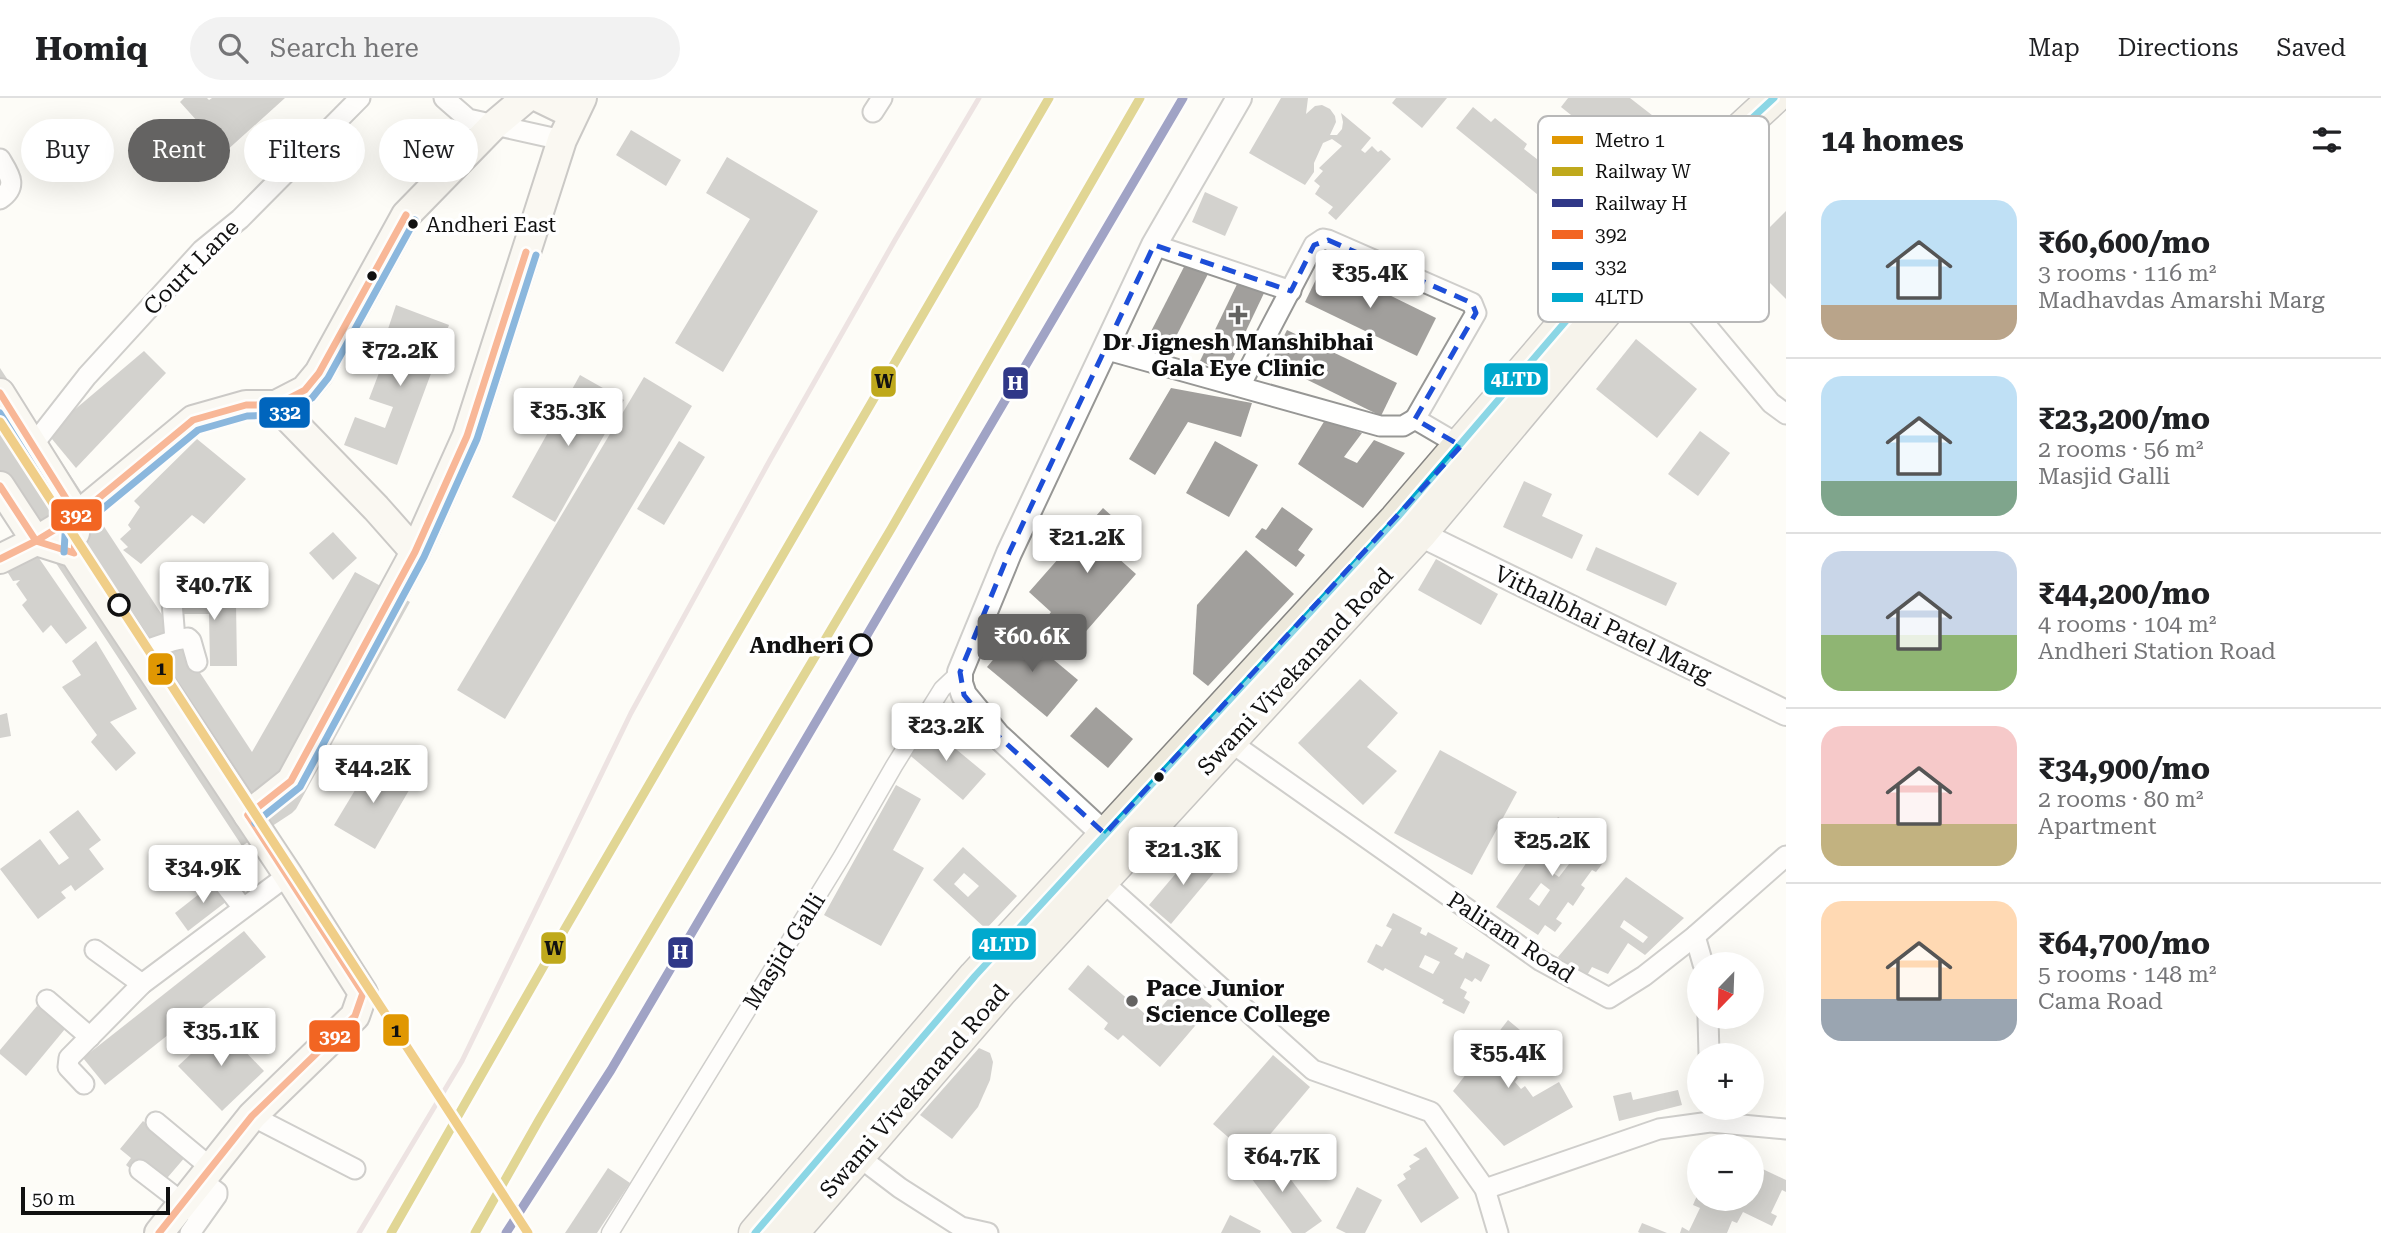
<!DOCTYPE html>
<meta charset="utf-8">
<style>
:root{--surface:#fff;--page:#f2f2f2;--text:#202124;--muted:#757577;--line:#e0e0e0;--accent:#646362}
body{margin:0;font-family:"Roboto Serif",serif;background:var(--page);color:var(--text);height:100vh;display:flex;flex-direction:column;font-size:26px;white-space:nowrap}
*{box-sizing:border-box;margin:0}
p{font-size:23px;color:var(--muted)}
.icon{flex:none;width:38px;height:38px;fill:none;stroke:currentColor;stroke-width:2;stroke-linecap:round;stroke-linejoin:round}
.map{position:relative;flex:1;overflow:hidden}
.details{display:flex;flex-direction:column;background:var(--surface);width:595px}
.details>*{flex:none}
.top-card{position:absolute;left:21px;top:21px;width:665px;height:63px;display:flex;gap:14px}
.needle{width:46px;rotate:203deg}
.fabs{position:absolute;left:1687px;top:854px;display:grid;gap:14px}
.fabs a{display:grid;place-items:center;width:77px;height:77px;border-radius:50%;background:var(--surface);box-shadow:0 7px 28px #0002;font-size:35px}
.scale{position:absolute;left:21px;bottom:18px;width:149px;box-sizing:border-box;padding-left:7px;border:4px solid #111;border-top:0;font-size:19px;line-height:24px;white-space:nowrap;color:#111;-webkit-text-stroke:5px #fff;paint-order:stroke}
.price{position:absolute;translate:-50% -60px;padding:0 16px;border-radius:7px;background:#fff;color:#222;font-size:23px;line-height:46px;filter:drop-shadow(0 2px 4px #0008)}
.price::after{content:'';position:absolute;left:50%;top:42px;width:21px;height:16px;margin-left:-10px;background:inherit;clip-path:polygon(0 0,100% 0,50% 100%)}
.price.active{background:var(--accent);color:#fff}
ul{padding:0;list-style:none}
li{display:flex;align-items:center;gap:21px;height:175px;padding:0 35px}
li+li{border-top:2px solid var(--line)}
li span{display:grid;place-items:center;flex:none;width:196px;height:140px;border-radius:21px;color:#555}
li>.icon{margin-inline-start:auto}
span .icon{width:84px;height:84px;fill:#fffc;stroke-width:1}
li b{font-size:30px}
h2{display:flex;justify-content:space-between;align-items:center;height:84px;padding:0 35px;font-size:30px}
.tag{padding:0 24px;border-radius:32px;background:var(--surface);box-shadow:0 7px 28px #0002;font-size:24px;line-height:63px}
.tag.active{background:var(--accent);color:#fff}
header{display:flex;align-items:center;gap:42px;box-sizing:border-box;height:98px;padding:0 35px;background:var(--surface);border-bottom:2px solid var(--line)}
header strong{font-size:33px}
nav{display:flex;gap:38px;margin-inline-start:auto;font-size:24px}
.search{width:490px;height:63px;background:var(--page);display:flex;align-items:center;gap:18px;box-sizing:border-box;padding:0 24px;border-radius:38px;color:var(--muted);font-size:26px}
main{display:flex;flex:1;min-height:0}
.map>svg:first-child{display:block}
</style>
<header>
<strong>Homiq</strong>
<div class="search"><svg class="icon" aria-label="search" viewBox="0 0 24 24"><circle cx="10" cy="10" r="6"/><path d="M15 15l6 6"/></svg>Search here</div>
<nav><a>Map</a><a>Directions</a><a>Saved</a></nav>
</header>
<main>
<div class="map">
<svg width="1786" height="1135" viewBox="0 0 1786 1135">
<rect width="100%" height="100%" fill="#fdfcf7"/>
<g fill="#a19f9c" fill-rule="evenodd">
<polygon points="184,0 207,0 209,2 212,0 285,0 225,54 180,4"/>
<polygon points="1281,0 1308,0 1306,16 1315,8 1322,7 1330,11 1335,18 1336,24 1330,37 1337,37 1342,31 1343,24 1341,15 1371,40 1361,52 1365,55 1372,48 1378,54 1381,52 1391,61 1336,122 1328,115 1333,109 1315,96 1320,88 1314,83 1323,73 1319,70 1342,48 1332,41 1323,45 1314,65 1314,74 1305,87 1249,55"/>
<polygon points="1396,0 1447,0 1422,30 1392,5"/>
<polygon points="1568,0 1630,0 1666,28 1635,68 1561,9"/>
<polygon points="1473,9 1491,24 1495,20 1527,46 1524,51 1551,72 1555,68 1591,97 1570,123 1456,30"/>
<polygon points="631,32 681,62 666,88 616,57"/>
<polygon points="727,59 818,113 723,274 675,245 750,121 706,95"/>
<polygon points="1205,94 1238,109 1225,138 1192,124"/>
<polygon points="1786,113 1786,201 1763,178 1746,194 1725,174"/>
<polygon points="1188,161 1210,172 1163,264 1141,253"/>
<polygon points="1324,165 1436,220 1417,258 1305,204"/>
<polygon points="1240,180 1265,193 1226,275 1200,263"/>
<polygon points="396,207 449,227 397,367 344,347 355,319 385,330 393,309 369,301 382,267 405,275 417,242 388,231"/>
<polygon points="1287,232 1397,285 1381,318 1271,264"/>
<polygon points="1636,241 1697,291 1657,340 1596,291"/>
<polygon points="144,253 166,275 76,370 47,335"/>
<polygon points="0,270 252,654 355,474 410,504 296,711 292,715 242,748 0,380"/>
<polygon points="580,277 624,302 555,424 512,399"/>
<polygon points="644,279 692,308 505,621 457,592"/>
<polygon points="1171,290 1252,305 1241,339 1188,324 1155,377 1129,361"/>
<polygon points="1325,322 1362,335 1344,359 1357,365 1374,342 1405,355 1363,410 1298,366"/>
<polygon points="1700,333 1730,355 1698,398 1668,376"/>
<polygon points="197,341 246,381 204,426 192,417 141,466 123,452 128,449 120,441 131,431 128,427 140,409 134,403"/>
<polygon points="679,343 705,359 664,427 637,411"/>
<polygon points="1215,343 1258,367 1229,419 1186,395"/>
<polygon points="1524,383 1552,396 1542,418 1583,437 1572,461 1503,429"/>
<polygon points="1282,409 1313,431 1298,452 1305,457 1296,469 1255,439 1262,430 1266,432"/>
<polygon points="1103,410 1135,439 1117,459 1136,476 1081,539 1064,524 1060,529 1048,518 1051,514 1029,494"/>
<polygon points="333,434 357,460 333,482 309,455"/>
<polygon points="1596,449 1677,485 1666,508 1586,472"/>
<polygon points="32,450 87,530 66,546 51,527 43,535 22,507 27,502 16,486 20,482 13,483 5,470"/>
<polygon points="1246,452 1294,496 1208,588 1193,576 1197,507"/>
<polygon points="1436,461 1498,496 1481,527 1418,492"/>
<polygon points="228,491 229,505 236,505 237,568 210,568 209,516 178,516 178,492"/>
<polygon points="1018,532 1078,582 1047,619 987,569"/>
<polygon points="96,543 137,611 110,624 136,655 116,673 91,644 97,637 62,589 81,577 72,563"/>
<polygon points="1360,581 1398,615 1367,649 1397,673 1363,707 1298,645"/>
<polygon points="1096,609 1133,641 1108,670 1070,638"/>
<polygon points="7,615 11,638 0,640 0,617"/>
<polygon points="928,628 986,676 963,702 906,654"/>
<polygon points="1440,652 1517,694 1472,777 1394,735"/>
<polygon points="372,664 412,687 375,751 334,727"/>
<polygon points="896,687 921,701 893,752 924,770 881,848 824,817"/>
<polygon points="78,712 101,742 89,751 104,771 75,793 71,787 61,794 66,800 38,821 0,771 40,741 59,767 69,760 49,734"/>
<path d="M1558 719 1578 732 1574 737 1585 744 1588 739 1602 749 1597 755 1606 761 1596 774 1592 772 1581 787 1585 790 1573 808 1568 804 1556 821 1562 825 1555 834 1545 827 1538 837 1496 809ZM1560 760 1569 766 1559 779 1550 773ZM1541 785 1550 792 1539 808 1529 801Z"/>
<path d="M963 749 1017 798 986 831 933 782ZM964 775 979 788 968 799 954 786Z"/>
<polygon points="1195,753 1217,771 1171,826 1149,807"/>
<path d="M1626 779 1684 820 1645 857 1628 845 1608 876 1592 869 1586 879 1558 859ZM1624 822 1648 839 1643 845 1620 829Z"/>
<polygon points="217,782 231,800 188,833 175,815"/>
<path d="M1393 815 1422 830 1420 835 1426 838 1428 834 1458 850 1454 856 1463 861 1466 854 1490 867 1481 884 1475 880 1472 884 1465 880 1460 890 1467 894 1464 900 1470 904 1464 916 1442 905 1444 902 1385 870 1383 873 1367 864 1376 846 1382 849 1392 831 1386 828ZM1425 857 1440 864 1433 876 1419 869Z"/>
<polygon points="244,833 266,859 105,987 83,960"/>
<polygon points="1088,867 1151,921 1183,884 1212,908 1160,969 1123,937 1118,942 1104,931 1108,925 1068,891"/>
<polygon points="37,908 65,931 26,978 0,956 0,952"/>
<polygon points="1508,922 1533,943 1511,974 1518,980 1515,984 1521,991 1525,988 1533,999 1559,984 1573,1009 1504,1048 1453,993"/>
<polygon points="221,928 264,973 222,1013 178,968"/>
<polygon points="979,950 990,955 993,964 990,982 978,1009 952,1041 920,1017"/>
<polygon points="1273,957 1310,989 1251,1059 1213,1026"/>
<polygon points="1678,992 1682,1007 1619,1023 1613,998 1631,994 1633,1002"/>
<polygon points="143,1023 186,1058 162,1086 133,1073 126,1067 131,1060 120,1051"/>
<polygon points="1426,1049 1459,1100 1421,1125 1397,1087 1406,1081 1403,1076 1411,1071 1409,1068 1420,1061 1413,1057"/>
<polygon points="1268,1051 1322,1123 1305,1135 1292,1135 1243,1069"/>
<polygon points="1752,1066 1786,1082 1786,1094 1782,1092 1771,1115 1777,1118 1772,1128 1743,1114 1737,1125 1732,1123 1727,1135 1680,1135 1682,1129 1689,1133 1700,1110 1693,1107 1699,1093 1699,1101 1712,1101 1727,1108 1730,1101 1752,1101"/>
<polygon points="608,1070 630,1085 597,1135 565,1135"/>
<polygon points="1357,1089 1382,1102 1365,1135 1346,1135 1336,1130"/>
<polygon points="1230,1117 1261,1133 1260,1135 1221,1135"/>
<polygon points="1642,1125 1667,1135 1640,1135 1638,1134"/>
</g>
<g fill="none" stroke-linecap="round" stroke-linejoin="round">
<defs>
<polyline id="pedestrian" points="610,1135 841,760 894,668 942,591 960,574"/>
<g id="minor">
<polyline points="444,0 468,21 562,42"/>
<polyline points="873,14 882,0"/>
<path d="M0 61C9 76 19 88 0 101"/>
<polyline points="1154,147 1291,193"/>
<polyline points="1651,161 1771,305 1786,316"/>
<polyline points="1104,251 1380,328 1403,328 1415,321 1461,348"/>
<polyline points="1240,288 1314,147 1323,141 1328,142 1472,205 1476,215 1415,321"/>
<polyline points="33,347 87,278 202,152 240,121 360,0"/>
<polyline points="172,504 175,542"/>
<polyline points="140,554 175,542 188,540 191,543 197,564"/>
<polyline points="1229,643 1541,863 1609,900 1644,878 1695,838 1786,758"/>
<polyline points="1094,776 1313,972 1431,1014 1485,1091 1498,1135"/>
<polyline points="225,787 243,810"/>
<polyline points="1695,838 1703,866"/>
<polyline points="95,852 142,886"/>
<polyline points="47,902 90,939"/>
<polyline points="1708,919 1709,957"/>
<polyline points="84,986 68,969 69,960 142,886 288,777"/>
<polyline points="252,1018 355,1071"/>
<polyline points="156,1024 210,1069"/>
<polyline points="850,1052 900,1090 961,1129 988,1135"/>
<polyline points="140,1072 201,1119"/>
<polyline points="1485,1091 1659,1031 1710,1024 1786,1031"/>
<polyline points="190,1135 217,1097 217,1094 201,1082"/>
</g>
<g id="tertiary">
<polyline points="1420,436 1786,615"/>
<polyline points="1117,748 997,637 964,597 960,585 960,574 1009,455 1154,147 1239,0"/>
</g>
<g id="secondary">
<polyline points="540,0 573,16"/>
<polyline points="0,295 77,418 75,435"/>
<polyline points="276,307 376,410 415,454"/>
<polyline points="0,388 36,443 74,455 288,777 363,895 355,918 252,1018 159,1135"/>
<polyline points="0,461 36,443 77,418 193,322 246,307 276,307 305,292 319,275 406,117 493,28 526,0"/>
<polyline points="248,717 291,683 415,454 467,338 562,42 582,0"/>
</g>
<g id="primary">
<polyline points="755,1135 975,878 1396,421 1602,181 1723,47 1774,0"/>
<polyline points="792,1135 1000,894 1420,436 1685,119"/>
</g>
</defs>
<use href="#pedestrian" stroke="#979795" stroke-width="19"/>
<use href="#minor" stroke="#979795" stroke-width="23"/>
<use href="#tertiary" stroke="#979795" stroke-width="28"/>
<use href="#secondary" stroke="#8e8d8b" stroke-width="32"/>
<use href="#primary" stroke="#858482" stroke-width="35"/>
<use href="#pedestrian" stroke="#fffffe" stroke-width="16"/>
<use href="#minor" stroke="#fffffe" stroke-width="19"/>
<use href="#tertiary" stroke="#fffffe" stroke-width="24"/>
<use href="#secondary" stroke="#f6f4eb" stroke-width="28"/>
<use href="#primary" stroke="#ede9dc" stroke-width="32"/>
<polyline stroke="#d9c6c7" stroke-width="5" points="359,1135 462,963 631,615 770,362 895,142 979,0"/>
<defs>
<g id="bus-1">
<polyline points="0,295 77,418 74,455 36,443 0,388"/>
<polyline points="0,461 36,443 77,418 193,322 246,307 276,307 305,292 319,275 406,117"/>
<polyline points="248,717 291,683 415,454 467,338 526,154"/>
<polyline points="159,1135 252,1018 355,918 363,895 248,717"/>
</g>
<g id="bus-2">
<polyline points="0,315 66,421 64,454"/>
<polyline points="84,426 198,332 247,318 280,317 312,300 328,280 415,122"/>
<polyline points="255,725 300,689 424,459 477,341 536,157"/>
</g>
<polyline id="bus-3" points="755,1135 975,878 1396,421 1602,181 1723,47 1774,0"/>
</defs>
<use href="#bus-1" stroke="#fff" stroke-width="12"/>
<use href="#bus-2" stroke="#fff" stroke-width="12"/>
<use href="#bus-3" stroke="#fff" stroke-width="12"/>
<use href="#bus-1" stroke="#f26522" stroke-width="7"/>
<use href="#bus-2" stroke="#0065bd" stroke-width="7"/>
<use href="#bus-3" stroke="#00a9ce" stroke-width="7"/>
<defs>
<g id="rail-1">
<polyline points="391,1135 566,829 1049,0"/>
<polyline points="475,1135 539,1022 891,431 1140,0"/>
</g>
<polyline id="rail-2" points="506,1135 611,972 1183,0"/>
</defs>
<use href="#rail-1" stroke="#fff" stroke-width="14"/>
<use href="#rail-2" stroke="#fff" stroke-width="14"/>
<use href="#rail-1" stroke="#bfa91c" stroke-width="9"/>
<use href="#rail-2" stroke="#303888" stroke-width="9"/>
<defs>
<polyline id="metro-1" points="0,324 528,1135"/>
</defs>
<use href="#metro-1" stroke="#fff" stroke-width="14"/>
<use href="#metro-1" stroke="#e09702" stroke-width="9"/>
</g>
<path d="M0 0H1786V1135H0ZM1328 142 1472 205 1476 215 1415 321 1461 348 1105 736 997 637 964 597 960 574 1009 455 1154 147 1291 193 1314 147Z" fill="#fdfcf7" fill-opacity=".55" fill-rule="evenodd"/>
<path fill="none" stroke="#1d4ed8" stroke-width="5" stroke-dasharray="14 9" stroke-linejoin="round" d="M1328 142 1472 205 1476 215 1415 321 1461 348 1105 736 997 637 964 597 960 574 1009 455 1154 147 1291 193 1314 147Z"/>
<g fill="#111" stroke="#fff" stroke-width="2.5">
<circle cx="413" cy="126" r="6"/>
<circle cx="372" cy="178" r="6"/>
<circle cx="1159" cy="679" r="6"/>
</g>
<g fill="#646362" stroke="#fff" stroke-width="2.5">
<path d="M1234.5 206.5h7v7h7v7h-7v7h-7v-7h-7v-7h7z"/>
<circle cx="1132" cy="903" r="7"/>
</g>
<g fill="#fff" stroke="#111" stroke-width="3.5">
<circle cx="119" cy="507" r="10"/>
<circle cx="861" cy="547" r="10"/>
</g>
<g text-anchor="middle" stroke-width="7" stroke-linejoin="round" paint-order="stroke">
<g font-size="21" fill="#111" stroke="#fff" text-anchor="start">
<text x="426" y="134">Andheri East</text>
</g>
<g font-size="23" fill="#111" stroke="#fff">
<text transform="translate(191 169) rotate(-45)" y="8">Court Lane</text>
<text transform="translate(1603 526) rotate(26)" y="8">Vithalbhai Patel Marg</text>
<text transform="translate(1295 573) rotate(-47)" y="8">Swami Vivekanand Road</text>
<text transform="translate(1511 839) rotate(33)" y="8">Paliram Road</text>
<text transform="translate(784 853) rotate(-58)" y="8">Masjid Galli</text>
<text transform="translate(914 993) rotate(-49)" y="8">Swami Vivekanand Road</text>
</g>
<g font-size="23" font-weight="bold" fill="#111" stroke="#fff">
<text x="1238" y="252">Dr Jignesh Manshibhai<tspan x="1238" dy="26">Gala Eye Clinic</tspan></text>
<text x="1146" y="898" text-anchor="start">Pace Junior<tspan x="1146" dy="26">Science College</tspan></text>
</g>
<g font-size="23" font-weight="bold" fill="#111" stroke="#fff" text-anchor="end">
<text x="844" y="555">Andheri</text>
</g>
</g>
<rect x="1538" y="18" width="231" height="206" rx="10" fill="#fff" stroke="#b8b8b8" stroke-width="2"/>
<rect x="1552" y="38" width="31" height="8" fill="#e09702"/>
<rect x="1552" y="69" width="31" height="9" fill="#bfa91c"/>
<rect x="1552" y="101" width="31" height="8" fill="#303888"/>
<rect x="1552" y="132" width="31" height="9" fill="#f26522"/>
<rect x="1552" y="164" width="31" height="8" fill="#0065bd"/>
<rect x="1552" y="195" width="31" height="9" fill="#00a9ce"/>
<g font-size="19" fill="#111">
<text x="1595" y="49">Metro 1</text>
<text x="1595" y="80">Railway W</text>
<text x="1595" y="112">Railway H</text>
<text x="1595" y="143">392</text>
<text x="1595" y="175">332</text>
<text x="1595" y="206">4LTD</text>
</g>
<g stroke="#fff" stroke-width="2.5">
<rect x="1483" y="264" width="66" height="34" rx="7" fill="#00a9ce"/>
<rect x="870" y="267" width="27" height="33" rx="7" fill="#bfa91c"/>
<rect x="1002" y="268" width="27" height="34" rx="7" fill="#303888"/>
<rect x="258" y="298" width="53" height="33" rx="7" fill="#0065bd"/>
<rect x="50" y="400" width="53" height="34" rx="7" fill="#f26522"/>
<rect x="147" y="554" width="27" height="34" rx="7" fill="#e09702"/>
<rect x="971" y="829" width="66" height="34" rx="7" fill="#00a9ce"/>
<rect x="540" y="833" width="27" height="34" rx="7" fill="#bfa91c"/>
<rect x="667" y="838" width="27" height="33" rx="7" fill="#303888"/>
<rect x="382" y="915" width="28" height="34" rx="7" fill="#e09702"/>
<rect x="308" y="921" width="53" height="34" rx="7" fill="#f26522"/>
</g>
<g font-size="19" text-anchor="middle" font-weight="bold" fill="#fff">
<text x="1516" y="288">4LTD</text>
<text x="1015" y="292">H</text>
<text x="285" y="321">332</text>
<text x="76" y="424">392</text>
<text x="1004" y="853">4LTD</text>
<text x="680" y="861">H</text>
<text x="335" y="945">392</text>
</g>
<g font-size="19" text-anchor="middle" font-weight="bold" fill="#111">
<text x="884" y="290">W</text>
<text x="161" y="577">1</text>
<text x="554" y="857">W</text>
<text x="396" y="939">1</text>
</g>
</svg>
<div class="fabs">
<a><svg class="needle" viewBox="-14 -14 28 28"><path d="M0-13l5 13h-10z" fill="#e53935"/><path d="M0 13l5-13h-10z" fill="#757577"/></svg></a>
<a>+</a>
<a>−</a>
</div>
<div class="scale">50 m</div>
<b class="price" style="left:1370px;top:212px">₹35.4K</b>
<b class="price" style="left:400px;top:290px">₹72.2K</b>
<b class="price" style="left:568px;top:350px">₹35.3K</b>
<b class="price" style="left:1087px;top:477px">₹21.2K</b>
<b class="price" style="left:214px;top:524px">₹40.7K</b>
<b class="price active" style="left:1032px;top:576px">₹60.6K</b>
<b class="price" style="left:946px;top:665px">₹23.2K</b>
<b class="price" style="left:373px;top:707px">₹44.2K</b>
<b class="price" style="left:1552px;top:780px">₹25.2K</b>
<b class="price" style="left:1183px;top:789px">₹21.3K</b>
<b class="price" style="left:203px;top:807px">₹34.9K</b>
<b class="price" style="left:221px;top:970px">₹35.1K</b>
<b class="price" style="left:1508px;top:992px">₹55.4K</b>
<b class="price" style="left:1282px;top:1096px">₹64.7K</b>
<div class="top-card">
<a class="tag">Buy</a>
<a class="tag active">Rent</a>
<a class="tag">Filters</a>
<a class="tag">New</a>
</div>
</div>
<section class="details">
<h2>14 homes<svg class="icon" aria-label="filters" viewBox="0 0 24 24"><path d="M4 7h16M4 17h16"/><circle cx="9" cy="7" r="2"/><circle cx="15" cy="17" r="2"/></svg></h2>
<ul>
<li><span style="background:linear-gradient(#bfe0f5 75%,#b9a48a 0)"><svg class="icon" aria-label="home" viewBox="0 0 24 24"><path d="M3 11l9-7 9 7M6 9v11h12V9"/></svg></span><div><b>₹60,600/mo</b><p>3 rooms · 116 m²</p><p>Madhavdas Amarshi Marg</p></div></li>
<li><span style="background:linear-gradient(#bfe0f5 75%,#7fa58c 0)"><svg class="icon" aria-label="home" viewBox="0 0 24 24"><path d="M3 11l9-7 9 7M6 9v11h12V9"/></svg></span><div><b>₹23,200/mo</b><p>2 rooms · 56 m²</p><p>Masjid Galli</p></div></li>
<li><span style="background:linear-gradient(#c9d6e8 60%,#8fb573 0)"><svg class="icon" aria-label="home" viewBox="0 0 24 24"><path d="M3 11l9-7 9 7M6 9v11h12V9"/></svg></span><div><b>₹44,200/mo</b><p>4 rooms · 104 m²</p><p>Andheri Station Road</p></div></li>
<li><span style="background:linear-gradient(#f6c9c9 70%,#c2b280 0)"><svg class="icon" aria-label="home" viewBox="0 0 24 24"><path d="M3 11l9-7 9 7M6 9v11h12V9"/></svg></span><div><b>₹34,900/mo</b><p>2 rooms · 80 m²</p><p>Apartment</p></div></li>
<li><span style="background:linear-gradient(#ffd9b3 70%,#9aa5b1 0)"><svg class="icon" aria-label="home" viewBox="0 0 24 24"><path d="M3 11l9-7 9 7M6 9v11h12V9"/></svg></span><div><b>₹64,700/mo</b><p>5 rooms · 148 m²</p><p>Cama Road</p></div></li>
</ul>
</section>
</main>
